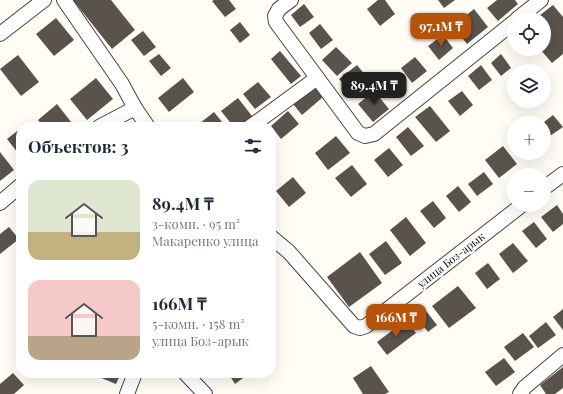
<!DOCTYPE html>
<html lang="ru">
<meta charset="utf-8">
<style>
:root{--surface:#fff;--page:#f6f6f7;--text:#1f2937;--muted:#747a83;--accent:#b45309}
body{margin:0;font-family:"Playfair Display",serif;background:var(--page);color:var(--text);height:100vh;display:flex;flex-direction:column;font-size:15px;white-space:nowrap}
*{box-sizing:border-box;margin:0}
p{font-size:13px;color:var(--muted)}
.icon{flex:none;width:22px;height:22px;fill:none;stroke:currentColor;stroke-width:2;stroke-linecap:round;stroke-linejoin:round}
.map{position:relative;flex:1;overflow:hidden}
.side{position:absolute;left:16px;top:122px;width:260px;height:256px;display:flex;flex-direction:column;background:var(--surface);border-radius:16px;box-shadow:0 4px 16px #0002}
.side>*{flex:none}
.tools{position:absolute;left:507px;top:12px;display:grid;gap:8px}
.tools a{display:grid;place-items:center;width:44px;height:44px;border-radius:50%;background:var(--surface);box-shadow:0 4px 16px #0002;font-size:20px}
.price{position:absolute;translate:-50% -34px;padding:0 9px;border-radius:8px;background:var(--accent);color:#fff;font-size:13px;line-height:26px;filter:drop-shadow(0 1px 2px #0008)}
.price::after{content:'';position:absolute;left:50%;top:24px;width:12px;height:9px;margin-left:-6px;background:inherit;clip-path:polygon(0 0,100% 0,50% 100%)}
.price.active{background:#222;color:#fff}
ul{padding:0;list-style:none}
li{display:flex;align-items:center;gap:12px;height:100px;padding:0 12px}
li span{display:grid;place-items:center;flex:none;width:112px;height:80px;border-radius:12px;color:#555}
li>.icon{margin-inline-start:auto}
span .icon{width:48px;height:48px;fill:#fffc;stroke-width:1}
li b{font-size:17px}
h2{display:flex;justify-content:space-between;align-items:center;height:48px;padding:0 12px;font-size:17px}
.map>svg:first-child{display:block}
</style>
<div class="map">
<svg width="563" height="394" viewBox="0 0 563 394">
<rect width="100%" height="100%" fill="#fffdf5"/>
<g fill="#5a524d">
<polygon points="73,0 111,0 135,30 112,49"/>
<polygon points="214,0 229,0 236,9 225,17 212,1"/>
<polygon points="378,0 385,0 395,14 380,26 367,9"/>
<polygon points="438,0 455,0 444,8"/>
<polygon points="497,0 515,0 518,4 498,21 487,8"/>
<polygon points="304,4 314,17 300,27 291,15"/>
<polygon points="553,5 563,17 563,54 552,63 540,49 544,49 544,19 535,19"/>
<polygon points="474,9 488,27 467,44 453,26"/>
<polygon points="56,18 74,40 54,56 36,34"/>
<polygon points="240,22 250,35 240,43 230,30"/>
<polygon points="320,24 333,40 321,49 309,33"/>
<polygon points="143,31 156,47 144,56 131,40"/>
<polygon points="443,35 453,48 439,60 428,46"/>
<polygon points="336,47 352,63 337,76 322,60"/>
<polygon points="280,51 301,76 291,84 271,59"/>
<polygon points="159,54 171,68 161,76 149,61"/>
<polygon points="501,54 511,68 501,76 491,63"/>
<polygon points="18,55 39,82 21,96 0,69"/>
<polygon points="415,57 427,71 412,83 401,68"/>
<polygon points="357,65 370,81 353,95 339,79"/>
<polygon points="481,65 492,80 479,90 468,76"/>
<polygon points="96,78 113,99 87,120 70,99"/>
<polygon points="183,78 194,92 169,112 158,98"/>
<polygon points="258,82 271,97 255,109 243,94"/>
<polygon points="314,86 323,97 302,115 293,104"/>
<polygon points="374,91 389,109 373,122 358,104"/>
<polygon points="462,91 473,105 460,116 448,101"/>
<polygon points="238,98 252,116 238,127 234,127 221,111"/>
<polygon points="57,104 75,127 44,127 38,120"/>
<polygon points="430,106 450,131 436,142 415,117"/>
<polygon points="288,111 299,124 281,139 271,126"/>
<polygon points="214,112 226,127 195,127"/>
<polygon points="553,115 563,127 550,136 544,128 544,122"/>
<polygon points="408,127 424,146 411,156 396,137"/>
<polygon points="21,128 21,157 7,139"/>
<polygon points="336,136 350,153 328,170 315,153"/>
<polygon points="503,146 517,164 499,178 485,160"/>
<polygon points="389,148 403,165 388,177 374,160"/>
<polygon points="0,152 14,170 0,181"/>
<polygon points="518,153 531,153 523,159"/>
<polygon points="352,165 367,184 351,197 335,178"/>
<polygon points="484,172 493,184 477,196 468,184"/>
<polygon points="293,177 306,193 289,207 276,191"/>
<polygon points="458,186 471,202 459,212 446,196"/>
<polygon points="433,201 446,218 434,228 420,211"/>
<polygon points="557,205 563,214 563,224 553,232 541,217"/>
<polygon points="406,217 426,243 410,256 390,230"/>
<polygon points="534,222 547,239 536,248 522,231"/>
<polygon points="9,227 19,239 0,254 0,234"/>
<polygon points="386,241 402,263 385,275 369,254"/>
<polygon points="513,243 528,261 513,273 499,254"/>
<polygon points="360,252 382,283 349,307 327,277"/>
<polygon points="488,263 500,279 487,289 475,273"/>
<polygon points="458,286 476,308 449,328 432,306"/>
<polygon points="423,307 437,325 428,332 414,314"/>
<polygon points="563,309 563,330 553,317"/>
<polygon points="406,320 416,333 387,355 377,342"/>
<polygon points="546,322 556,335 538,348 529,336"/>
<polygon points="523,333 534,347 515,361 504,347"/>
<polygon points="504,358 515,372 496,386 485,372"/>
<polygon points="371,366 389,392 385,394 363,394 353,378"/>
<polygon points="563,367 563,388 555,394 546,394 540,385"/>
<polygon points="13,373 24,385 14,394 0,394 0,384"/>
<polygon points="35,373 47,373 44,378"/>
<polygon points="101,373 121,373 116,384 99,377"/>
<polygon points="228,373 250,373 235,384"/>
</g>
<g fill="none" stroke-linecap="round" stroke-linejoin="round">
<defs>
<g id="minor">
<polyline points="64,0 122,84 135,108 148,127"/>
<polyline points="291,0 279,9 275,16 276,22 358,133 365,136 374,134 514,22"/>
<polyline points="517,19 541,0"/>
<polyline points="0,34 44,0"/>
<polyline points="99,127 135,108"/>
<polyline points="250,127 317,78"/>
<polyline points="544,188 563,174"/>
<polyline points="0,203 21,185"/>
<polyline points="271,237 289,252 354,326 360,328 366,326 522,205"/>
<polyline points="185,373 205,394"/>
<polyline points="127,394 135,373"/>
<polyline points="520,394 525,387 563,355"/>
</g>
</defs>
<use href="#minor" stroke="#444" stroke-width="16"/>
<use href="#minor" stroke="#fff" stroke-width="14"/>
</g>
<g text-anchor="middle" stroke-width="4" stroke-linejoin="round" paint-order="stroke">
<g font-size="11" fill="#111" stroke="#fff">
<text transform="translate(451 260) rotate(-38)" y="4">улица Боз-арык</text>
</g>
</g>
</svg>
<div class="tools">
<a><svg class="icon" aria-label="locate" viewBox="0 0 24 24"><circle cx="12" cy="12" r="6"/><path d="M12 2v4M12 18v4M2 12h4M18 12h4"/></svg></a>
<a><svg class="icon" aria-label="layers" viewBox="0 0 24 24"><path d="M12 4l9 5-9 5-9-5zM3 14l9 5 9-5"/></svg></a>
<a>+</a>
<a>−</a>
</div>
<b class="price" style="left:441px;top:47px">97.1M ₸</b>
<b class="price active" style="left:374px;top:106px">89.4M ₸</b>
<b class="price" style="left:396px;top:338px">166M ₸</b>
<section class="side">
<h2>Объектов: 3<svg class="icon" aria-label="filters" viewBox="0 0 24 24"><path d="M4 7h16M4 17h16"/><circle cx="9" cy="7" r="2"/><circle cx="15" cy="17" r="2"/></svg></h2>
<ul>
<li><span style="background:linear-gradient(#dfe7d0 65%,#c2b280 0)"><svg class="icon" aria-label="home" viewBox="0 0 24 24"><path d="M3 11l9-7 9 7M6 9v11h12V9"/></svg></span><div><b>89.4M ₸</b><p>3-комн. · 95 m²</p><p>Макаренко улица</p></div></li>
<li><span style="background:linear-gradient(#f6c9c9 70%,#b9a48a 0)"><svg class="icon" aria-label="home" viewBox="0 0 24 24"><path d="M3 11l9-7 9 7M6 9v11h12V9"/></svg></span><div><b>166M ₸</b><p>5-комн. · 158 m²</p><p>улица Боз-арык</p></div></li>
</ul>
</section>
</div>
